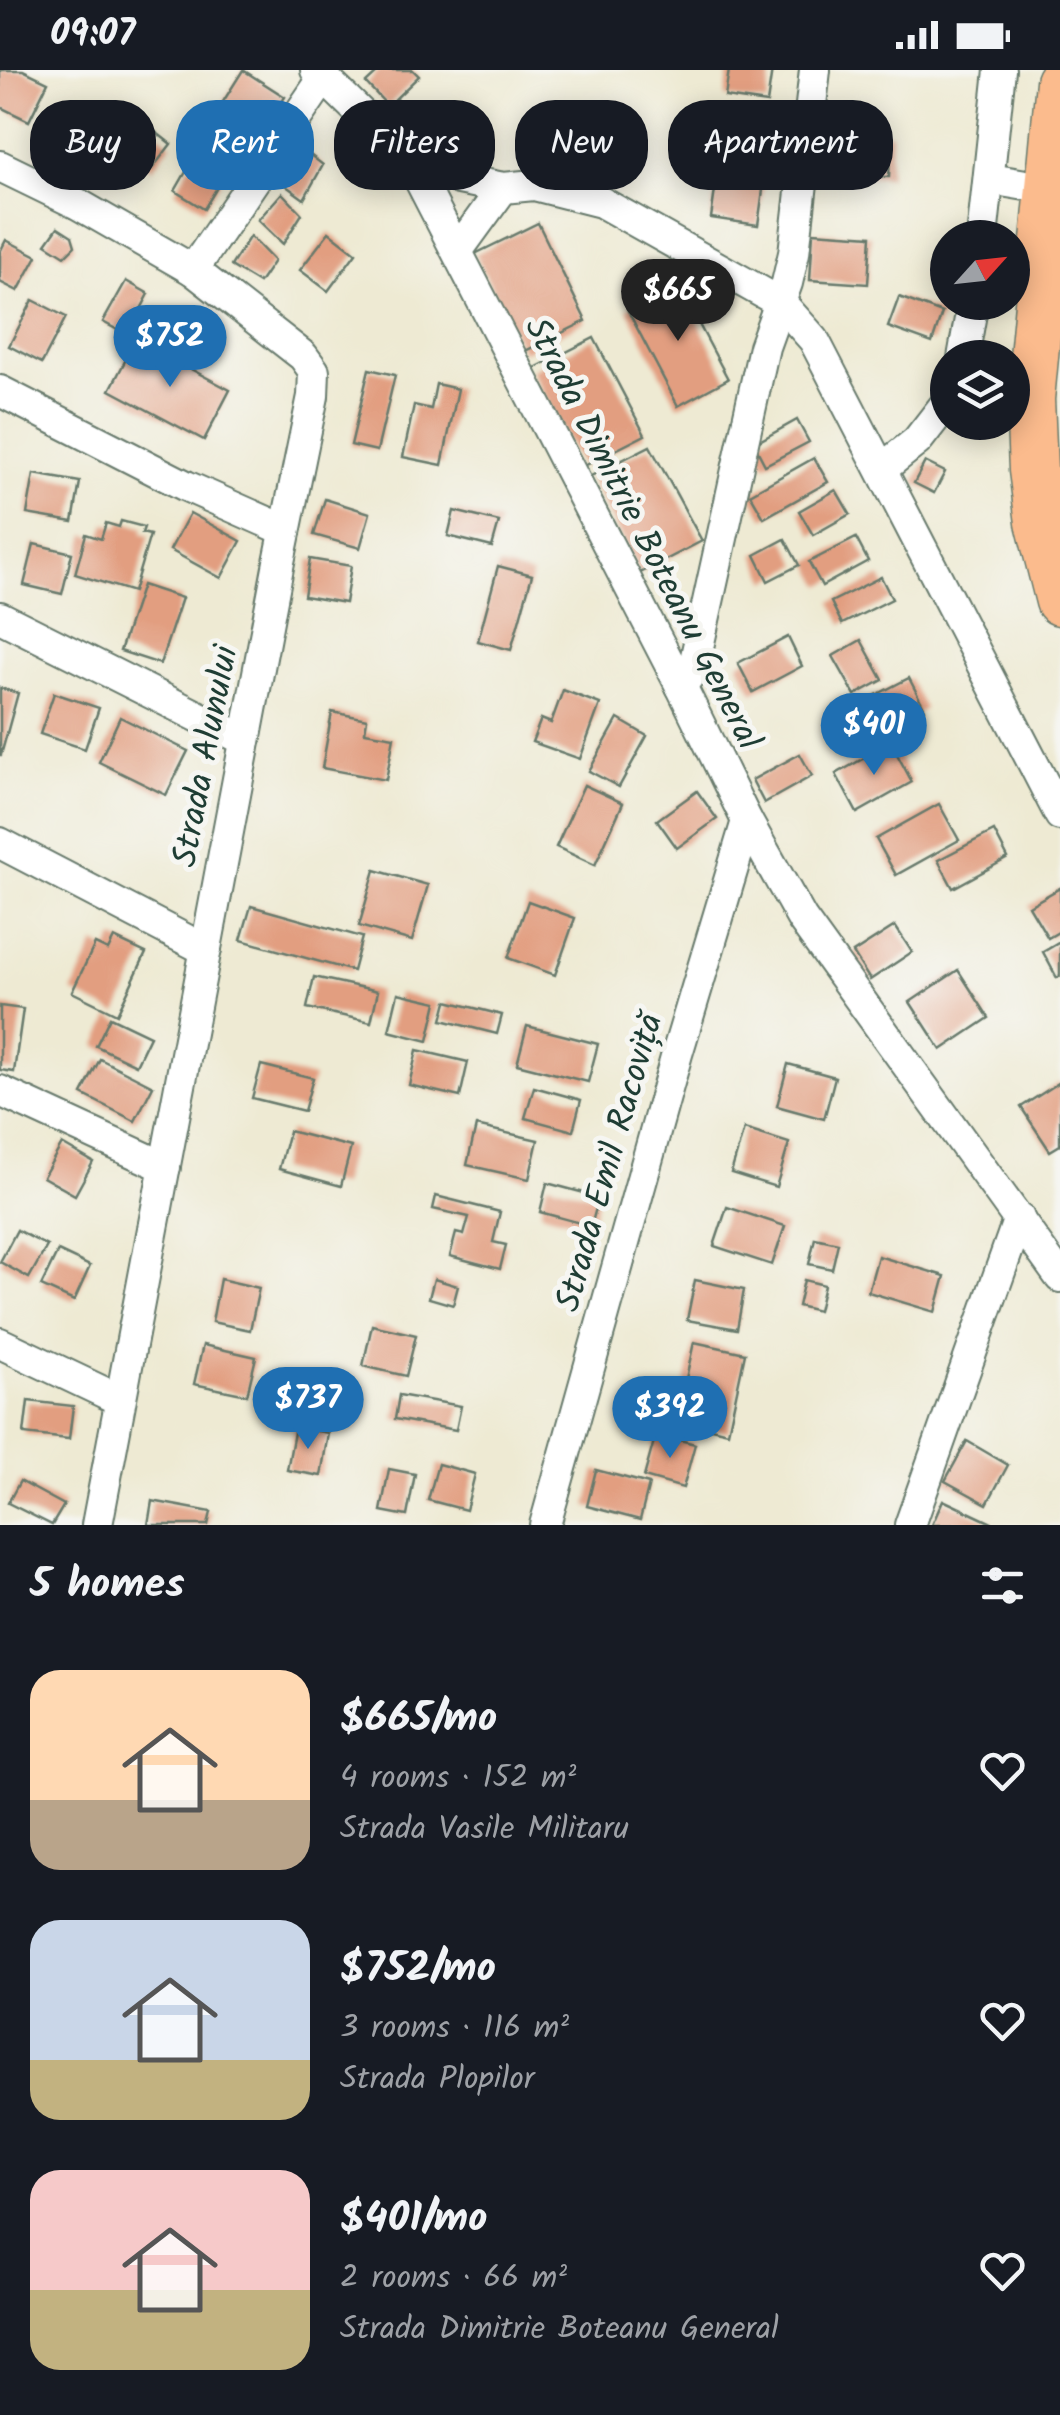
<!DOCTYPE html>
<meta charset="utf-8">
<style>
:root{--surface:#171b24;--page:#242831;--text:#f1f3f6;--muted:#9ea1a6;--accent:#1f6fb2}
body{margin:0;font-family:Kalam,sans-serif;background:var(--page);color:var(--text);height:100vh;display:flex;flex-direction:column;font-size:38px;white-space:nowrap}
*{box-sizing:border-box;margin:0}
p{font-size:32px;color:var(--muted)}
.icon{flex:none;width:55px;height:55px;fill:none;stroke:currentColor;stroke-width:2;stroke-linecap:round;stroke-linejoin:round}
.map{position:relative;height:1455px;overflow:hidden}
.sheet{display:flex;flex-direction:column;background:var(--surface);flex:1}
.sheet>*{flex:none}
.banner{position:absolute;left:30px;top:30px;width:1000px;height:90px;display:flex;gap:20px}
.needle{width:65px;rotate:63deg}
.buttons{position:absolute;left:930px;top:150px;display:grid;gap:20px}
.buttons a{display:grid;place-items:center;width:100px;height:100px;border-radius:50%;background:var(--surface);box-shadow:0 5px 25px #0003;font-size:50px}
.price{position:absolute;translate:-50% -85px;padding:0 22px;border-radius:35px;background:var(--accent);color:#fff;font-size:32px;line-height:65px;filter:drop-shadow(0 2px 5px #0008)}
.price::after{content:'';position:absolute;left:50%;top:60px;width:30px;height:22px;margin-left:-15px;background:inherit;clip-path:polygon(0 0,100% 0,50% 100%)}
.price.selected{background:#222;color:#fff}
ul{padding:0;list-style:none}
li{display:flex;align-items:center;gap:30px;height:250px;padding:0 30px}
li span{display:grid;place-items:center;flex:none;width:280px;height:200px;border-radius:30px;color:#555}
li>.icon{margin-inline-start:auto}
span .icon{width:120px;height:120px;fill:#fffc;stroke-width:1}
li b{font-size:42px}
h2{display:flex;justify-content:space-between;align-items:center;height:120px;padding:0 30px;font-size:42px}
.pill{padding:0 35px;border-radius:40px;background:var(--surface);box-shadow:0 5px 25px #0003;font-size:35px;line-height:90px}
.pill.selected{background:var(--accent);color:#fff}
.status{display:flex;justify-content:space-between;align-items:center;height:70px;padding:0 50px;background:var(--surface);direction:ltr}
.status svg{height:28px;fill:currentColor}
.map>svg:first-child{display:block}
</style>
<div class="status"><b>09:07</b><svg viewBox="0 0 49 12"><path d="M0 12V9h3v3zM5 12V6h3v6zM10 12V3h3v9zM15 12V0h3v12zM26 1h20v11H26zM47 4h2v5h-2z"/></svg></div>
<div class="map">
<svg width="1060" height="1455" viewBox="0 0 1060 1455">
<rect width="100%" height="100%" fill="#f6f6f2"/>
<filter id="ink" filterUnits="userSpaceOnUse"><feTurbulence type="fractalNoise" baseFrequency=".01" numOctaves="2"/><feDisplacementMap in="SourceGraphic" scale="20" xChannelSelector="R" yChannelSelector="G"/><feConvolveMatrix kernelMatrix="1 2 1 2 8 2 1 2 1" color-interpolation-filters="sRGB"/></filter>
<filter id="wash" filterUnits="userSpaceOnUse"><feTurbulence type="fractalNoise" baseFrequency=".0048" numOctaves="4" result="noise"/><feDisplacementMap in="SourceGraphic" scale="40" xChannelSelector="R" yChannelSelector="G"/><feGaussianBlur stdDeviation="2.25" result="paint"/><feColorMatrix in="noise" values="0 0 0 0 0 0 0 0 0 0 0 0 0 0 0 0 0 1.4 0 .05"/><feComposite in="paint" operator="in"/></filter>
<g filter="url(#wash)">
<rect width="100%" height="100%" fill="#eeead3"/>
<g id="blocks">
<g fill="#e29e80">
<polygon points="0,0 23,0 48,12 29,51 0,37"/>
<polygon points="243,0 285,27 251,81 209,54"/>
<polygon points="380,0 413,0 419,6 388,36 366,13"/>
<polygon points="729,0 772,0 767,33 725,27"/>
<polygon points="118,42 143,52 171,74 152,99 128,76 107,72"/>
<polygon points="850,62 891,63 889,107 849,106"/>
<polygon points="292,71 323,95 304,129 274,107"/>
<polygon points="194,88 224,106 204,139 175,121"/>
<polygon points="718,99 765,106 758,155 711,148"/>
<polygon points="282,123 302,144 283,174 258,150"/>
<polygon points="538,153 586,251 523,282 475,184"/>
<polygon points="58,157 72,166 75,176 65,186 46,174"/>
<polygon points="329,162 356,183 328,221 300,200"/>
<polygon points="813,162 871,166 868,214 810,210"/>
<polygon points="250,166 274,191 259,213 231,196"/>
<polygon points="6,170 37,186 18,221 0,212 0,182"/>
<polygon points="126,211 149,224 127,265 103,252"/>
<polygon points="677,213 728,309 678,336 627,239"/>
<polygon points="899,227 942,243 932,273 888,257"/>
<polygon points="33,230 66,247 42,293 9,276"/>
<polygon points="594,268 645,365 582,397 531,300"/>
<polygon points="136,270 230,320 204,370 110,320"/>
<polygon points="369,299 395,305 377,381 351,375"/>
<polygon points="436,314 458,319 442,395 403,387 414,335 431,339"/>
<polygon points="797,350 809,372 765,395 754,374"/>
<polygon points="650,376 702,471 640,503 589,407"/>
<polygon points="814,388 828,412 764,448 750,424"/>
<polygon points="925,392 945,402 934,423 914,413"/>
<polygon points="34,404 80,412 73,452 27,444"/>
<polygon points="836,420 850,444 813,465 799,441"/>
<polygon points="325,429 370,443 360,478 314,465"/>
<polygon points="454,441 499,452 492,477 448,466"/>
<polygon points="190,443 241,471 221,508 170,480"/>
<polygon points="121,451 144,457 142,463 150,465 133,522 75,504 86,464 101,469 106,453 119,457"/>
<polygon points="856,468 868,491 822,516 809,492"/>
<polygon points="785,469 799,495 768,511 755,485"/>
<polygon points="34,474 72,483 62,524 24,515"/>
<polygon points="310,489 351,496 345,533 304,526"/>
<polygon points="498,496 532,505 511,580 478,571"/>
<polygon points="881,507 892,529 842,554 831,532"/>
<polygon points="142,515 182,528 160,594 120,581"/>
<polygon points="788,567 802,596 753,622 738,593"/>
<polygon points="861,570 883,610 855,625 833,586"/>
<polygon points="909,608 925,639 868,669 851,638"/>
<polygon points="0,618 18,623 1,685 0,685"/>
<polygon points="563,620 600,634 580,689 532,672 541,649 551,653"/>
<polygon points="54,623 99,638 85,679 40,664"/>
<polygon points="332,642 367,649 365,662 394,667 386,710 322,698"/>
<polygon points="120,647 188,681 166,725 99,692"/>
<polygon points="618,649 647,666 619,717 589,701"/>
<polygon points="891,673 912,712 857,743 836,704"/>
<polygon points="800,684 812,706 764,733 752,710"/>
<polygon points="584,715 623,733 595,795 556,777"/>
<polygon points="697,721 717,749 677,778 657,750"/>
<polygon points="939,734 959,770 896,805 876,769"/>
<polygon points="994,761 1008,788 953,818 938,790"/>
<polygon points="375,800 428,815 412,871 359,856"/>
<polygon points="1060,818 1060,861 1048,868 1029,836"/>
<polygon points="528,831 575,848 555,905 508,888"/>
<polygon points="251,836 362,867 353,901 241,870"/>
<polygon points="895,856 912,882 870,910 853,883"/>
<polygon points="114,868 146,883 117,944 72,922 95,874 108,880"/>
<polygon points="1060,872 1060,906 1057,908 1043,882"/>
<polygon points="958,900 989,948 941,980 910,932"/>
<polygon points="314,907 378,921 371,952 307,938"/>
<polygon points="398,923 437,932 428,971 389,961"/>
<polygon points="447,931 502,945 497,964 442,950"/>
<polygon points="0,936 23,939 14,1002 0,1000"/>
<polygon points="110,947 150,966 136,995 96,976"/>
<polygon points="527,956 598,974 588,1012 517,994"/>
<polygon points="417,980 468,992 460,1027 409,1015"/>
<polygon points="100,989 153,1016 135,1051 82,1024"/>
<polygon points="788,994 835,1007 824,1049 777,1036"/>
<polygon points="261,995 313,1008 304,1041 252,1028"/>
<polygon points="1060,1012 1060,1075 1050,1081 1021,1037"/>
<polygon points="534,1017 581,1030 573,1061 525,1048"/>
<polygon points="476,1056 538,1070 529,1109 467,1095"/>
<polygon points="744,1059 789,1073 776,1117 731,1103"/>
<polygon points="289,1061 351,1077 341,1116 279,1099"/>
<polygon points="62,1074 93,1092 75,1125 43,1107"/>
<polygon points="547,1113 599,1127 591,1156 540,1142"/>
<polygon points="436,1126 500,1142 493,1172 506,1175 500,1199 450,1186 456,1163 464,1165 469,1147 433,1139"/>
<polygon points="727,1137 785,1156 772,1195 714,1176"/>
<polygon points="17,1160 47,1176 29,1208 0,1192"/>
<polygon points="815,1168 838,1173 832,1199 809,1194"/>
<polygon points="58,1181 90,1196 74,1231 41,1216"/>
<polygon points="878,1186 945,1206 935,1242 868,1222"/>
<polygon points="220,1209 259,1218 250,1260 212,1252"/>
<polygon points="434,1209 458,1216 453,1235 429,1228"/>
<polygon points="695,1210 744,1220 737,1259 687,1250"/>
<polygon points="804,1210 824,1215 818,1241 798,1236"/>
<polygon points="372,1255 416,1265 406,1306 363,1296"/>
<polygon points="694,1272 745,1283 728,1362 677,1350"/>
<polygon points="203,1275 256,1287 247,1325 194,1314"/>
<polygon points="399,1325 461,1336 456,1360 395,1349"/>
<polygon points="28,1331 73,1336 69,1369 24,1364"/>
<polygon points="295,1357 328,1363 321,1406 287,1400"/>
<polygon points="656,1364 695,1374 683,1418 644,1407"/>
<polygon points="967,1371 1008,1395 987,1434 945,1411"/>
<polygon points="438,1394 475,1404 466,1440 428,1430"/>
<polygon points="389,1399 415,1404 407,1446 381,1441"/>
<polygon points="596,1400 649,1414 640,1450 587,1436"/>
<polygon points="20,1411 64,1435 52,1455 8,1433"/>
<polygon points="943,1430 996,1455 932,1455"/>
<polygon points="152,1431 211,1442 208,1455 148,1455"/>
</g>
</g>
</g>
<g filter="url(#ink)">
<use href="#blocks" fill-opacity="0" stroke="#677a6c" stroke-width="2.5"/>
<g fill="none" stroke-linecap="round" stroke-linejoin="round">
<defs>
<g id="street">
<polyline points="316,0 410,91 681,616 747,751 802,849 1060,1207"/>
<polyline points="410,91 459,109 503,118 534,115 601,132 781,233 814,270 1060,745"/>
<polyline points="0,96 78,134 193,200 303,286 314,301 313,326 279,492 97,1455"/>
<polyline points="990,109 1049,119"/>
<polyline points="982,168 1000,0"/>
<polyline points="458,180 503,118"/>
<polyline points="193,200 325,6"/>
<polyline points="963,288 973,232"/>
<polyline points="0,321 186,416 285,460"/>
<polyline points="883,398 917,371 948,331"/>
<polyline points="0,547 245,670"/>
<polyline points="681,616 693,600 764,277 787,213 794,183 815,0"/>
<polyline points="0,773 206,880"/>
<polyline points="0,1021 165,1097"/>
<polyline points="0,1273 120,1330"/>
<polyline points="545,1455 677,984 747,751"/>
<polyline points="910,1455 1019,1148"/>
</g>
<polyline id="primary" points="1060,12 1030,329 1033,400 1040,452 1060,531"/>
</defs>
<use href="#street" stroke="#677a6c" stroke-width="34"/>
<use href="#primary" stroke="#677a6c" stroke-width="51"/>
<use href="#street" stroke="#fff" stroke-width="30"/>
<use href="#primary" stroke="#fbbb8d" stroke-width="48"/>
</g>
</g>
<g text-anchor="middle" stroke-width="10" stroke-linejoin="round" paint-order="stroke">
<g font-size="35" fill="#1f3d34" stroke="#f6f6f2">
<text transform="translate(644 463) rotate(63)" y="12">Strada Dimitrie Boteanu General</text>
<text transform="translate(204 686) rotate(-79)" y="12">Strada Alunului</text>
<text transform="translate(608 1092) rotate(-74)" y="12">Strada Emil Racoviță</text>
</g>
</g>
</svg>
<div class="buttons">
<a><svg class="needle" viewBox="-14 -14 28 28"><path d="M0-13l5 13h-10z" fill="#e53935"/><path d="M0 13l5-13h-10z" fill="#9ea1a6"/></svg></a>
<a><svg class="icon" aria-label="layers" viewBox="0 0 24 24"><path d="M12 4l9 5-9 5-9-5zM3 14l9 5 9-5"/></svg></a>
</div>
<b class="price selected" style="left:678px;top:274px">$665</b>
<b class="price" style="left:170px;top:320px">$752</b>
<b class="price" style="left:874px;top:708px">$401</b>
<b class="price" style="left:308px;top:1382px">$737</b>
<b class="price" style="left:670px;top:1391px">$392</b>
<div class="banner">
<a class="pill">Buy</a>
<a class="pill selected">Rent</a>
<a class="pill">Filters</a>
<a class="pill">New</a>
<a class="pill">Apartment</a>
</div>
</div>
<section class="sheet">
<h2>5 homes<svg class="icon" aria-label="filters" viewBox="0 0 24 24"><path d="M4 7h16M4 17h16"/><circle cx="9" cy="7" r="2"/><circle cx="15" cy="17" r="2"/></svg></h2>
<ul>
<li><span style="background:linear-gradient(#ffd9b3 65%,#b9a48a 0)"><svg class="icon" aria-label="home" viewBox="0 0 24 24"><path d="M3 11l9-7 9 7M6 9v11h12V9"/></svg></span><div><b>$665/mo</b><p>4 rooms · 152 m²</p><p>Strada Vasile Militaru</p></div><svg class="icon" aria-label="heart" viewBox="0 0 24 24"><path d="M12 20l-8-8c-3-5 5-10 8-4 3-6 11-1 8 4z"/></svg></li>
<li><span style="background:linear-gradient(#c9d6e8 70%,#c2b280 0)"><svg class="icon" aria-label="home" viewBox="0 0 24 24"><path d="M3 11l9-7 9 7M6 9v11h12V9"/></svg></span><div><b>$752/mo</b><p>3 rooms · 116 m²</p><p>Strada Plopilor</p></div><svg class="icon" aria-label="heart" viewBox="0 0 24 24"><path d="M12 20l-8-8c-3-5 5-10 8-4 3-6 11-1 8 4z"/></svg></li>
<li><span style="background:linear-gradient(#f6c9c9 60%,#c2b280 0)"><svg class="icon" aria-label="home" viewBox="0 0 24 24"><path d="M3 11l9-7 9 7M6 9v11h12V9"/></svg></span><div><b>$401/mo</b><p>2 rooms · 66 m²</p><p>Strada Dimitrie Boteanu General</p></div><svg class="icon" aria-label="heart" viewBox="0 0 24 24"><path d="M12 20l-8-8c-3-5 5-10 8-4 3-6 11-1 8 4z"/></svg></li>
</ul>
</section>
